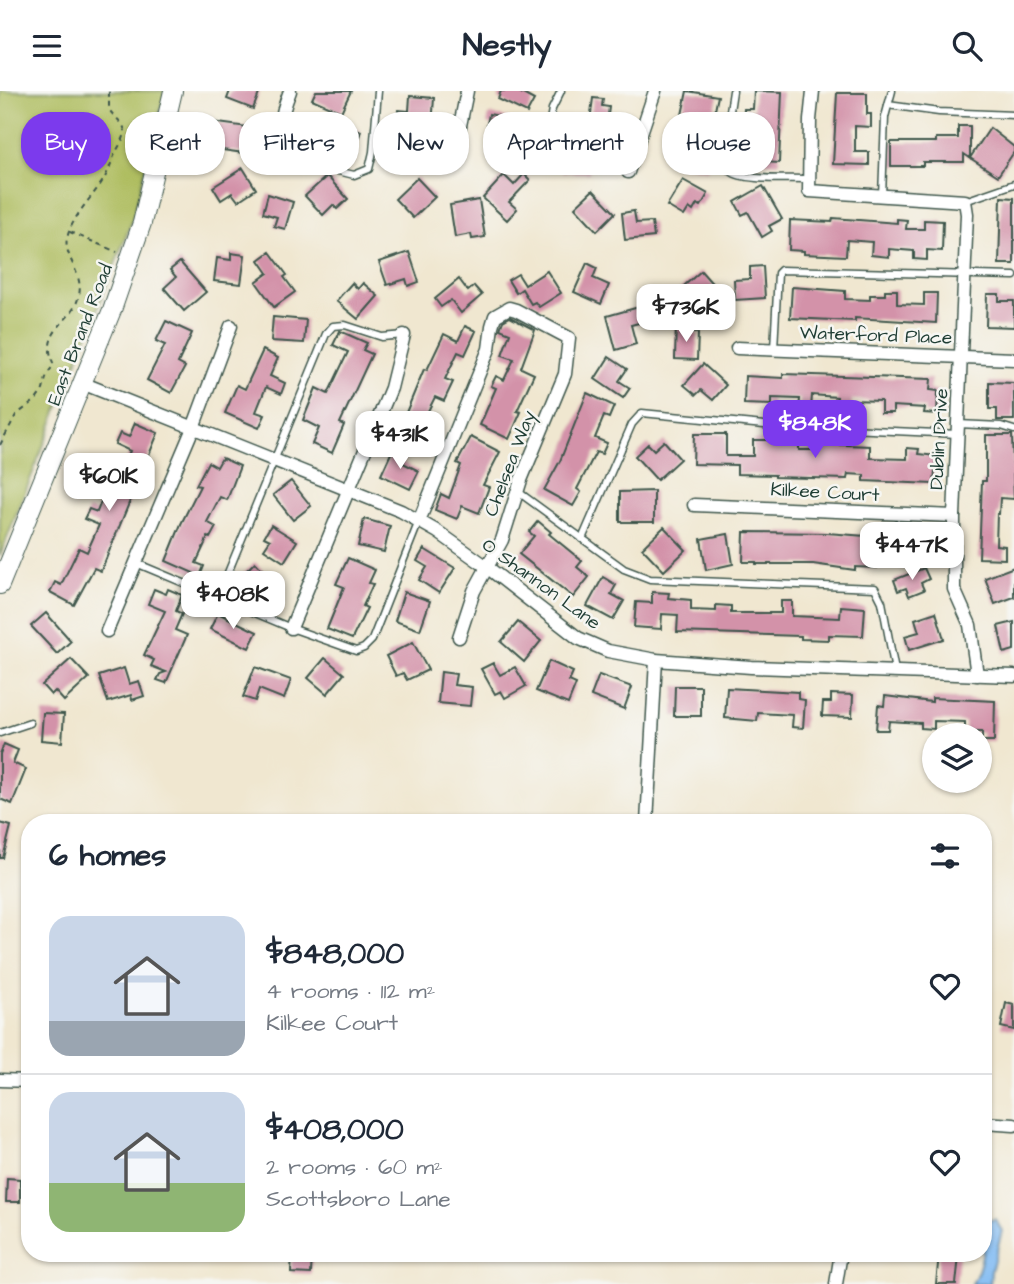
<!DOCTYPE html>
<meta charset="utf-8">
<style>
:root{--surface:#fff;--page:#f2f2f3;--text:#1f2937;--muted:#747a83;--line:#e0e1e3;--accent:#7c3aed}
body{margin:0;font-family:"Architects Daughter",sans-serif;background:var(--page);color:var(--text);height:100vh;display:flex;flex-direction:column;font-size:26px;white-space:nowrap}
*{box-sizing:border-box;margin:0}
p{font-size:23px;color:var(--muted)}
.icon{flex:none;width:38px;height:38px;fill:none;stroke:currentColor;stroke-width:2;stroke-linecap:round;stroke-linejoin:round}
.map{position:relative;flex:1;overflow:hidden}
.details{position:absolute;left:21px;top:723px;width:971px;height:448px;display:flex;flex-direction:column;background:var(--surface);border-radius:28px;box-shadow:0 2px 5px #0004}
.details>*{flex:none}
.banner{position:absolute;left:21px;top:21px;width:973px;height:63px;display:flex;gap:14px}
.tools{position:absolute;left:922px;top:632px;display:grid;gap:14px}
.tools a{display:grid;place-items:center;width:70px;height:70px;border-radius:50%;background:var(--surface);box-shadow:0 2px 5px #0004;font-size:35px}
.price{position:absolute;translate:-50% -60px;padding:0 16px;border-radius:14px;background:#fff;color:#222;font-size:23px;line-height:46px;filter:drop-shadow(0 2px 4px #0008)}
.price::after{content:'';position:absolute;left:50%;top:42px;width:21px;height:16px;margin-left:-10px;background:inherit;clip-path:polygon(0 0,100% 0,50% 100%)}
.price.current{background:var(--accent);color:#fff}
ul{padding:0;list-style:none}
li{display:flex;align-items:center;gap:21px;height:175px;padding:0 28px}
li+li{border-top:2px solid var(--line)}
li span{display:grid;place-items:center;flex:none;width:196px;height:140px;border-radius:21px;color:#555}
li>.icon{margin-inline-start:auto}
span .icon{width:84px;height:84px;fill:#fffc;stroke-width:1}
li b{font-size:30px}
h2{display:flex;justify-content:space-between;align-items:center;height:84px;padding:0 28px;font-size:30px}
.pill{padding:0 24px;border-radius:28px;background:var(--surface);box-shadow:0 2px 5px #0004;font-size:24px;line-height:63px}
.pill.current{background:var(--accent);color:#fff}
header{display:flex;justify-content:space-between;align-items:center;height:91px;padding:0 28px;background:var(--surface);font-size:32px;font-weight:800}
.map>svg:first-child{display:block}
</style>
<header><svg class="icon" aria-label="menu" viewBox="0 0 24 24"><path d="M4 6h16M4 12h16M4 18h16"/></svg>Nestly<svg class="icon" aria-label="search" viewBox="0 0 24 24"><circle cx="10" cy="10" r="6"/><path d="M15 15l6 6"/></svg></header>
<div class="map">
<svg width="1014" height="1193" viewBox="0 0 1014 1193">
<rect width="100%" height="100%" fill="#f6f6f2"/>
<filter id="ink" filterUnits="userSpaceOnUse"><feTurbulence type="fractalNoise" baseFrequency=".0143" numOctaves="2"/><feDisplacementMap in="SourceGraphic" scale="14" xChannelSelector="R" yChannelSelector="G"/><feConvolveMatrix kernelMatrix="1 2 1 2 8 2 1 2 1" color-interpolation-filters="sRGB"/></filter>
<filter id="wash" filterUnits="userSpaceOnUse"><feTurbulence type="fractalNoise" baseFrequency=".00686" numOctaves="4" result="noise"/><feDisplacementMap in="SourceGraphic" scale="28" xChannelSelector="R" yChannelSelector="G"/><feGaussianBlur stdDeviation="1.57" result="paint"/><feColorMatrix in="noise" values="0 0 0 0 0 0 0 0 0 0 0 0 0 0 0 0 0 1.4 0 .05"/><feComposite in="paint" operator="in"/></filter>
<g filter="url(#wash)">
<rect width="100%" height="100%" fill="#f0e7d0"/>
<polygon fill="#afbd60" stroke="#677d4a" stroke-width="2" points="0,0 165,0 132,130 0,465"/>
<path fill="#83bcf3" stroke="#517c94" stroke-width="2" d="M995 1128 1002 1140 991 1180 990 1193H972C984 1171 983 1156 984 1131Z"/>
<g id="blocks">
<g fill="#d392a9">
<polygon points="230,0 260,0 253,18 227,8"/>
<polygon points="316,0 351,0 341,21 312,8"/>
<polygon points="501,0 522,0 521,2 534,9 527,22 498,8"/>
<polygon points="687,0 718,5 711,38 703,36 699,61 710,63 707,79 672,72"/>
<polygon points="754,0 782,1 779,72 748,70 750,35 743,35 744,18 753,18"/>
<polygon points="837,2 867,2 867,23 871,23 871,36 855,35 855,61 869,61 869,74 833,73"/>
<polygon points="410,5 434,7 432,35 417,34 415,72 386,71 387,45 396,46 398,19 409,20"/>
<polygon points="593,7 603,8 602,15 609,16 605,46 591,44 589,82 562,81 563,67 559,66 560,54 565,54 569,27 590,30"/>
<polygon points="489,23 519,29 516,48 527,50 524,65 500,61 501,54 490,52 494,35 487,33"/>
<polygon points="211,31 248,36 244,62 208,57"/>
<polygon points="334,31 361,40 356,54 348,51 343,65 324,59"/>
<polygon points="958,35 970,35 970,67 964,63 964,71 923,71 923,75 891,75 891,51 936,51 936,47 958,47"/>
<polygon points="990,37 1014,56 1014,61 998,85 970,67"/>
<polygon points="243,77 256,98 238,110 232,102 221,109 213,96"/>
<polygon points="524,83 530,89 509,111 517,118 507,129 483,107 504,84 514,94"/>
<polygon points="327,85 348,108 337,118 333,114 323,124 305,105"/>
<polygon points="417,87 435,106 413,127 395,108"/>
<polygon points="683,89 708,103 701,115 697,113 693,120 689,117 684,125 667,115"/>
<polygon points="763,95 782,128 769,135 772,140 762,146 748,121 742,124 735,111"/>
<polygon points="593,99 615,122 597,140 575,116"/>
<polygon points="268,103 293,111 285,138 274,135 277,126 263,122"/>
<polygon points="1001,106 1014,107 1014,173 999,173"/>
<polygon points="479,109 485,146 472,148 471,143 455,146 450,114"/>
<polygon points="634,120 636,132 652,131 654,146 625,149 622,122"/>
<polygon points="833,127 897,132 897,128 907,129 906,138 924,138 924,129 943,130 942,160 927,159 927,169 914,168 914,160 889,158 889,166 871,164 872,151 847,149 846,165 804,163 804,160 789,159 790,129 832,131"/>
<polygon points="270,161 287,184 284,186 295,201 274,216 256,191 268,182 259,169"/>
<polygon points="409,161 419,191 408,195 406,188 387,194 379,171"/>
<polygon points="231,162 245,164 241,193 214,190 217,167 231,169"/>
<polygon points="180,171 206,201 184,220 164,197 176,186 170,179"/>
<polygon points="587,172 597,177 593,187 609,194 601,213 574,201"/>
<polygon points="763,175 765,207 735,209 734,189 750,188 750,176"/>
<polygon points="547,180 561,202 539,216 535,211 531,213 522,198 516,202 508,189 518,183 525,194"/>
<polygon points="701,180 717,198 704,210 712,219 703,228 678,200"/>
<polygon points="459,188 468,200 474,195 482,204 461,222 451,209 441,216 435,208"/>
<polygon points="352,192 358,198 363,192 378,205 358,228 336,210"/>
<polygon points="792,196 845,200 845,208 870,209 870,204 885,204 885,199 897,199 897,213 924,214 924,202 937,202 936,232 855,227 855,230 790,227"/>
<polygon points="987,203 999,203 999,210 1014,210 1014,236 986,235"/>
<polygon points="646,214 650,229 631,234 636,253 616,259 607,225"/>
<polygon points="273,226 306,229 304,252 271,250"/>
<polygon points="510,226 535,239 521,277 534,283 517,320 521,321 509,348 480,334 496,297 491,295 496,285 504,289 514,268 502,264 510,242 500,238 503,230"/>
<polygon points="166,230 192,242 178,272 185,276 171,302 147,289 165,254 156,250"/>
<polygon points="676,233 686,233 686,242 698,242 697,269 675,268"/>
<polygon points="465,235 476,240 465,264 458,261 445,288 453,291 444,310 435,306 426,324 437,329 426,354 398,341 424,278 427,279 444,243 458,250"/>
<polygon points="340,240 367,252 363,259 372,263 340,332 344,334 332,362 312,353 319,337 303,329 316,297 328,303 348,261 333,254"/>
<polygon points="263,259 278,267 270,285 285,292 281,303 266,296 256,321 265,324 259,337 225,322 237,294 245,298"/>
<polygon points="609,266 627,278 619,290 630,297 623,307 595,288"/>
<polygon points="703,273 726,294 713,309 701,299 696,304 684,294"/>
<polygon points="783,283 931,288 930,299 938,300 937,323 924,322 925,317 893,315 893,322 881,322 881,310 852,309 852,319 836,319 837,306 812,304 811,318 799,318 800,308 772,307 772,314 744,313 745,285 783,287"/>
<polygon points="989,291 1014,292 1014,329 997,329 997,318 989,318"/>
<polygon points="587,302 614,315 609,327 604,325 595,347 607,352 602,363 596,361 577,398 581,401 573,415 544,399 560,370"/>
<polygon points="135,332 158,342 101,480 94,477 74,514 50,501 55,491 61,494 79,457 87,461 99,434 84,428 89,418 97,421 108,392 103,390 107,380 119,385 130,360 115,353 120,342 129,346"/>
<polygon points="776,340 799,341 799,359 820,359 821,353 870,355 870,367 907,368 907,357 919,358 918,363 936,365 934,393 864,390 864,384 848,383 847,388 775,386 775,384 737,383 737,374 693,373 694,343 726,343 726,365 753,365 753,349 776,349"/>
<polygon points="986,344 1012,344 1014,408 1000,407 999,423 997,423 996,454 1005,455 1005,468 979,467 982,390 986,390"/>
<polygon points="471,346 500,361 483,394 489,396 479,422 462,415 457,428 435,419 441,403 449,407 461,374 457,372"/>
<polygon points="664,350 680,368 657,389 635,365 648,353 654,359"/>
<polygon points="392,360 405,367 403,372 419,380 410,398 381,384"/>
<polygon points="222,367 240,375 227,409 220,406 207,431 216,436 210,447 208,446 196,472 204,475 200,485 166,470 181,433 200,395 196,394 208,371 217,376"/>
<polygon points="291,390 311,415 293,429 273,404"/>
<polygon points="654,400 654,431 620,431 620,401"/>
<polygon points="364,428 390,435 384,461 358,455"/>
<polygon points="538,430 551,441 549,443 582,470 577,476 589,486 573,506 519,463 534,445 529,441"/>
<polygon points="271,434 297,450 284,471 264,458 270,449 264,446"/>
<polygon points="664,436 686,459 664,480 642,457"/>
<polygon points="744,441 827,442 891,447 890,470 877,469 877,477 855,476 855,479 813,473 756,473 756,471 743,471"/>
<polygon points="728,443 733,473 706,479 701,448"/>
<polygon points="424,458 455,477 439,502 419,489 427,476 417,470"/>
<polygon points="348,467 375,479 369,492 373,493 363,515 367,517 352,548 327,538 344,496 336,493"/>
<polygon points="255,471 274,491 257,507 239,487"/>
<polygon points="1014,476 1014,506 995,513 985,487"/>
<polygon points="924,477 929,488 921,492 924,499 909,505 906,497 898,500 894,489"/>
<polygon points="603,486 616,494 611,503 624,510 613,529 587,515"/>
<polygon points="154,498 166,503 168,498 182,504 176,520 182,523 175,539 187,544 166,592 157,589 160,583 166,581 151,575 154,569 144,564 165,520 148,513"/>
<polygon points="404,501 430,510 420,539 395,530"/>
<polygon points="652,501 669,502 668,507 691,509 691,519 716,520 716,514 731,515 731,522 781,522 781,510 792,510 792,525 840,527 841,515 865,517 863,545 829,544 829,549 801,548 801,545 677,541 678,524 662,523 661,538 634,536 636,511 652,512"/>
<polygon points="936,521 944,548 909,559 905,545 919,541 915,528"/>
<polygon points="46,522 71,550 57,563 31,535"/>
<polygon points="218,522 257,541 249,557 210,538"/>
<polygon points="518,531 541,550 524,571 501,551"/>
<polygon points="1014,531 1014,559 1004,562 998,535"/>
<polygon points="413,551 428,579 407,589 403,582 396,585 386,565"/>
<polygon points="325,567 344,583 327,603 308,587"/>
<polygon points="71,568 89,587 64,610 55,600 51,604 42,594"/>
<polygon points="549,570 573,581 569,590 576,593 568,613 536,600"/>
<polygon points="493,572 500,584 515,576 526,595 505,607 501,600 495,603 481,578"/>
<polygon points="255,576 291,589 284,608 259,598 255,610 243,606"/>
<polygon points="124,577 129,593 139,590 144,605 132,609 131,604 108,611 99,585"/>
<polygon points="441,581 456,583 454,594 472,596 470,615 438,612"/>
<polygon points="599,584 632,596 624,618 591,605"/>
<polygon points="675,595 701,595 701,625 674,625"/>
<polygon points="727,597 798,601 798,608 805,609 803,637 792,636 793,624 758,622 757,630 725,627"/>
<polygon points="831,603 853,604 852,626 822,625 823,611 831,611"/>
<polygon points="885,605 932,611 932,607 995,610 994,650 982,650 982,641 965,641 965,631 934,630 934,638 921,637 921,632 889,630 888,639 876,639 878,614 884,615"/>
<polygon points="43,622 64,623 62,651 41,649"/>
<polygon points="4,653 18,659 13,672 26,678 12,713 0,708 0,663"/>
<polygon points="0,732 11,735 3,767 0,767"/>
<polygon points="1006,912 1014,914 1014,939 1001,936"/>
<polygon points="7,1087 20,1088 20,1111 6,1111"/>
<polygon points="292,1162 312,1162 311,1183 291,1182"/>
<polygon points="939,1163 959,1165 956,1193 936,1193"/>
</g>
</g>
</g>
<g filter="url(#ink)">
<use href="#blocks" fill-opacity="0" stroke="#3e564b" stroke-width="2"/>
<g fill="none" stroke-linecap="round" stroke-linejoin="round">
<defs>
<g id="service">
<path d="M733 0C731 15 720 71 732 81 742 90 792 87 808 88"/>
<polyline points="888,14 939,21 1014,24"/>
<polyline points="286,67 354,84 369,78 373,61 378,0"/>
<polyline points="542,76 552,18 561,0"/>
<polyline points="882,105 885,26 892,0"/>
<polyline points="965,110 1014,93"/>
<polyline points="774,258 778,182 781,179 1014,185"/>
<polyline points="958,333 1001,335 1014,339"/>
<polyline points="517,400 624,478 650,488 875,497 882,511 895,580"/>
<polyline points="582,448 632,333 642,322 764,334 958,343"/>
<polyline points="136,472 291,537 356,560 364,557 372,549 419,430"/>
<polyline points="218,506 326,243 333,235 345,234 382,246 404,244"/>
<polyline points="0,642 30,632"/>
</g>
<g id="minor">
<polyline points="813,0 810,29 809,100 965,110 967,123 954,425 954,498 970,534 977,584"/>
<path d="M286 67C279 38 279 28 290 0"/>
<polyline points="453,69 467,0"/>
<polyline points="628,81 655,0"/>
<polyline points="737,257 1014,268"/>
<polyline points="82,292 401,420 438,441 487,476 578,547 608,560 656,569 751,576 1014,585"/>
<polyline points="694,414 954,425"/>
<polyline points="419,430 489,258 492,235 495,225 509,217 516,219 569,247 565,283 521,389 502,449 474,500 459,546"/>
<polyline points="291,537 391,297 404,244"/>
<polyline points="107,540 193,337 231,235"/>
<polyline points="647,732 656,569"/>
<polyline points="0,989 30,990"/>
<polyline points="984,1032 1014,1034"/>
<polyline points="836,1193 841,1162"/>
</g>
<polyline id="secondary" points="0,494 112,219 142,132 173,0"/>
</defs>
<use href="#service" stroke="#3e564b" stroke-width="9"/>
<use href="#minor" stroke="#3e564b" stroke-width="15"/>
<use href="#secondary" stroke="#3e564b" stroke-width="20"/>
<g stroke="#3e564b" stroke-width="2" stroke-dasharray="5 5" stroke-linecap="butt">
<polyline points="70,141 117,161"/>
<path d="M0 354 16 324 36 309 43 299 47 283 54 274C38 238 73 233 79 204 84 183 63 165 67 147 73 124 91 108 104 88 109 80 112 68 117 59 120 53 125 47 125 40 123 30 113 26 109 18V0"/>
</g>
<use href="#service" stroke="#fff" stroke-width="6"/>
<use href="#minor" stroke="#fff" stroke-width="12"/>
<use href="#secondary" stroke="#fff" stroke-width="18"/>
</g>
</g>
<g text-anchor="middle" stroke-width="5" stroke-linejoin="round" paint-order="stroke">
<g font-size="19" fill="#1f3d34" stroke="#f6f6f2">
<text transform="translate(79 243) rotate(-69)" y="7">East Brand Road</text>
<text transform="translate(876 243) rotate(2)" y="7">Waterford Place</text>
<text transform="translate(938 348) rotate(-87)" y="7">Dublin Drive</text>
<text transform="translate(509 372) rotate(-69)" y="7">Chelsea Way</text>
<text transform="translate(825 400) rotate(3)" y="7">Kilkee Court</text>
<text transform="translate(542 492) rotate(36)" y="7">O Shannon Lane</text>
</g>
</g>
</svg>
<div class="tools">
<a><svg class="icon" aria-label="layers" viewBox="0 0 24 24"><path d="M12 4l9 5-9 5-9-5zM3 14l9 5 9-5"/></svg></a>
</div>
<b class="price" style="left:686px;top:253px">$736K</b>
<b class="price current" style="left:815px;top:369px">$848K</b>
<b class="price" style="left:400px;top:380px">$431K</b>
<b class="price" style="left:109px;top:422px">$601K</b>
<b class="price" style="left:912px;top:491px">$447K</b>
<b class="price" style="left:233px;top:540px">$408K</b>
<div class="banner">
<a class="pill current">Buy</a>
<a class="pill">Rent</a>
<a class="pill">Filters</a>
<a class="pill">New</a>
<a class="pill">Apartment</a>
<a class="pill">House</a>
</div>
<section class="details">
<h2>6 homes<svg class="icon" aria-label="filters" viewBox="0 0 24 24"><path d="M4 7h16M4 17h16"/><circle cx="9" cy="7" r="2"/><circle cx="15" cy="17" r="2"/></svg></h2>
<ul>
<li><span style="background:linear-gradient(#c9d6e8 75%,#9aa5b1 0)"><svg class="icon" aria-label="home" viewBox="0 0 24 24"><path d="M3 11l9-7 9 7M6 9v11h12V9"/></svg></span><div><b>$848,000</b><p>4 rooms · 112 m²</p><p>Kilkee Court</p></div><svg class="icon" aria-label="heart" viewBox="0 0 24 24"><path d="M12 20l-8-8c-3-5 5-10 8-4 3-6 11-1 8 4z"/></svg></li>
<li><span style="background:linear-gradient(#c9d6e8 65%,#8fb573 0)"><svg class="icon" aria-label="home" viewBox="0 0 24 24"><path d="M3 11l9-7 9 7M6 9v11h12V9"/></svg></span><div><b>$408,000</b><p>2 rooms · 60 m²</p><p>Scottsboro Lane</p></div><svg class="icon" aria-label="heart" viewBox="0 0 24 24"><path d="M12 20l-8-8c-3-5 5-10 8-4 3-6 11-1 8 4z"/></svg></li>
</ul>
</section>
</div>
